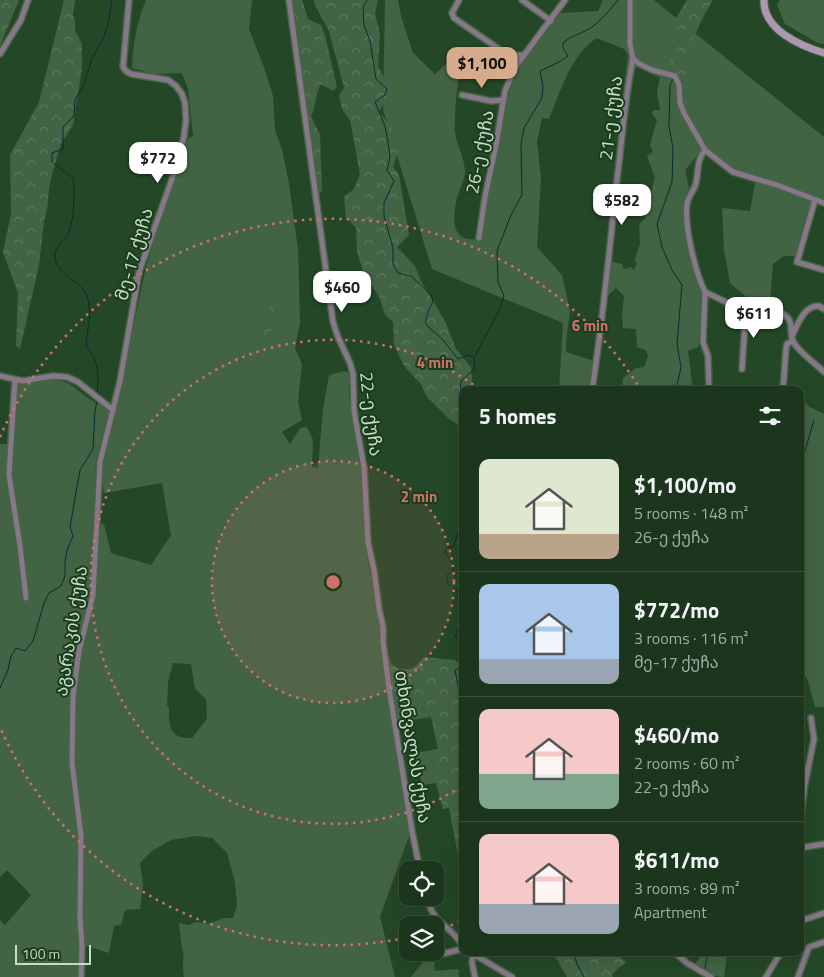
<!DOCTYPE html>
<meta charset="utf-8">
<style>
:root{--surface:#1b361d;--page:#243e26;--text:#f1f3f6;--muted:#a0aba4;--line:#39503b;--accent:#d6ab8b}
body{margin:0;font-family:"Titillium Web","Noto Sans Georgian",sans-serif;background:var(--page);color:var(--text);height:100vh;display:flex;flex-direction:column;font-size:19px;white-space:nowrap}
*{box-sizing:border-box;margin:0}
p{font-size:16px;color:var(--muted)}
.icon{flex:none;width:28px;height:28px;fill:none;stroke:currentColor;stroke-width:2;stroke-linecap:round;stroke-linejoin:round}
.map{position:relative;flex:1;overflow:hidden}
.details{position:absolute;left:459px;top:386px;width:345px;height:570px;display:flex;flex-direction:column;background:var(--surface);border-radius:10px;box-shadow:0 5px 20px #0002,0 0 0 1px var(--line)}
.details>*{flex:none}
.fabs{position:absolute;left:399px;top:861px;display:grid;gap:10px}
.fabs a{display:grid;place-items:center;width:45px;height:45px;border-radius:10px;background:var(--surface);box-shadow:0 5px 20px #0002,0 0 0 1px var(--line);font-size:25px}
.scale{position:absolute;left:15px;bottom:12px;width:76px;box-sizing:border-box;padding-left:5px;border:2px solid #c8dcc9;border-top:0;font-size:14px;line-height:18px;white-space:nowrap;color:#c8dcc9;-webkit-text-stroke:4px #1a3d1d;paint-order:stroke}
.price{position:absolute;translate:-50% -42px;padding:0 11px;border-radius:10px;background:#fff;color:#222;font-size:16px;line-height:32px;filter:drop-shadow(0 1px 2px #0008)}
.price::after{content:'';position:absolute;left:50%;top:30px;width:15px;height:11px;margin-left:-8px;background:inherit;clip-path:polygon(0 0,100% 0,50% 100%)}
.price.selected{background:var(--accent);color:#111}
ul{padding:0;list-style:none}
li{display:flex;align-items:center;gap:15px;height:125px;padding:0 20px}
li+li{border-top:1px solid var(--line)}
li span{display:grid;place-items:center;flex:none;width:140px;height:100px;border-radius:10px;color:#555}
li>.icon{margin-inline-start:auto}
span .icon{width:60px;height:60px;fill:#fffc;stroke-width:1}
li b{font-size:21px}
h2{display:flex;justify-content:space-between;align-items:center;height:60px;padding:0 20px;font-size:21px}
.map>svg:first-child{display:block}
</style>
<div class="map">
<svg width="824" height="977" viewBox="0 0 824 977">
<defs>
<pattern id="forest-crowns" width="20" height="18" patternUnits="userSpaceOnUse" patternTransform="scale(1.25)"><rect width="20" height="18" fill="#436444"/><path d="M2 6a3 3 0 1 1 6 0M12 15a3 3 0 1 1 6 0" fill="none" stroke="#5d7a5e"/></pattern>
</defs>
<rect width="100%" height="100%" fill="#244827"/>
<g fill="#436444" fill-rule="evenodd">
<path d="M146 0H252L249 29 265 70 273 96 275 131 282 149 289 184 298 249 300 323 295 348 302 364 298 402 302 420 282 432 290 444 300 428 307 427 313 440 312 467 318 468 323 409 329 375 345 371 350 374 349 396 362 476 364 542 380 624V640L386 687 410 833 380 917 395 977H184C182 968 184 960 183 952 181 942 180 933 179 923L189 925 196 922 208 924 224 918H233L237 906 235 882 227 853 212 838 196 836 171 840 152 851 140 863 143 885 140 909 125 910 121 925 114 926 109 953 83 945 77 788 74 749 76 721V698L83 640 95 597 99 544 98 524H104L111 553 151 565 171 535 162 483 104 493 101 466 119 396 146 267 167 198 188 139 193 136 188 89 182 73 153 74 132 68C133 44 137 22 146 0ZM173 663 191 664 195 689 206 699 207 719 192 738C170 739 168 726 169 708L167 705 168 682Z"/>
<path d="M385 0H398L401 16 413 53 435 74 450 60 460 62C458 84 454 108 455 131 456 144 465 158 465 172 464 182 458 192 456 202 452 223 453 245 481 238 490 180 495 114 522 62 531 45 548 28 560 13L598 11 603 0H654L824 137V200L815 197 796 256H784L773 264 770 304 751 301 730 283 724 250 722 208 750 211 755 183 732 173 703 149 685 170 689 188 685 198 686 235 691 263 701 288 704 302 705 322 698 347 688 351 692 383 691 390H622L623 378 636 368 644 367 648 357 646 350 637 347 636 329 623 328 622 316 624 296 616 288 609 294 601 324 596 390H559L563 323 432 269 383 110ZM597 38 624 49 628 55 613 187 605 287 600 310 594 361 566 352V342L570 311 562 275 537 247 541 178 537 142 542 118 549 119C560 92 572 53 597 38ZM638 67C648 69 648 75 660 77L657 91 660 110H653L652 114 657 120 650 145 653 152 647 156 655 178 649 200 645 219 639 224 640 244 634 262H637L634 270 631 267 624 269 622 264 613 262 610 259 626 126 635 69Z"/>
<polygon points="780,0 824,0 824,44 818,43 785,24 777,5"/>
<path d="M49 379C72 380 74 389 91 400 97 404 104 406 110 408L96 460 93 539 95 544 91 596 74 658 71 684 69 762 77 820 78 866 77 916 79 977H0V920L5 925 31 895 7 870 0 877V444H8L11 381 23 382Z"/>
<polygon points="800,398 810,407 824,414 824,707 815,707 808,681 802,669 800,669"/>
<polygon points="421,705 431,717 412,720 412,712 415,706"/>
<polygon points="427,751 436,770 431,779 421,779 414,753"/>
<path d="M704 953H727L724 977C708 977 695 967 682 957L694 965Z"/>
<polygon points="434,957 435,971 458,969 459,977 411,977 423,962"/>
</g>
<g fill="url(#forest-crowns)">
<polygon points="0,0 19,0 0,46"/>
<polygon points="64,0 75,0 73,15 75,20 75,30 82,44 82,68 73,125 61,144 52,174 49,189 47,210 44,221 39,265 20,349 16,346 18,293 3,252 11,214 10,155 39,102"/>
<path d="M291 0H302L308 19 321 25 325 35 337 87 333 91 321 84C315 94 316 106 311 116L320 135 322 190 319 195Z"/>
<path d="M314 0H378L375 13 380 34 378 66 390 90 379 112C398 136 404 135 393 167L399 175 409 235 397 247 415 266 421 281 446 323 456 349 471 367 472 383 470 390H462V427L449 419 427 397 420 383 404 366 394 345 393 322 385 315 379 296 364 275 357 251 356 228 346 217 344 197 354 189 360 174 350 120 342 109 339 95 344 88 329 31 315 5Z"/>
<path d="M687 0H713C703 16 695 33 690 51 688 61 688 70 682 78L678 74 667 71 670 68V58L669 48 676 18Z"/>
<polygon points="271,305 277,308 279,311 273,311 273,330 267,332 264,343 261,342 262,321 268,318 269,306"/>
<polygon points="386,649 392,665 399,669 410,669 416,666 424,657 455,660 462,667 462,861 459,860 449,808 443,809 436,783 423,785 421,779 431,779 436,770 427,751 438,749 431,717 421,705 415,706 412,712 412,720 397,723"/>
<polygon points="553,953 615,953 625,961 626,963 618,968 612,975 613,977 567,977"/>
</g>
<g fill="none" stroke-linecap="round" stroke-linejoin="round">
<g stroke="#002f34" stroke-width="1">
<path d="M367 0 363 7 364 25 370 41 376 79 387 89 385 95 375 102 385 126 388 142 390 157 387 170 394 181 384 203V216L393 248V264L398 273 411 276 431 295 433 301C420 329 425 322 443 340 448 346 453 353 458 359L468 355 474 357 475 369 461 381 459 414 462 431"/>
<polyline points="673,79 670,85 669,126 673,148 672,182 657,224 662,247 672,270 682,285 677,344 681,367 676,390"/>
<path d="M475 356 499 310 504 296 498 282 497 251 511 215 522 195 521 144 524 128 542 98 543 87 540 71 559 62 568 56 563 48V43C571 36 580 34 589 29 601 21 609 11 618 0"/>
<path d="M97 393C99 373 99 362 86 346 87 330 93 311 87 296 81 280 53 274 55 254 56 246 66 239 69 231 74 222 75 189 73 178L52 162V153L63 149V127L74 116 75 100 83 87 92 58 104 37 109 19 112 0"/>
<polyline points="800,468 814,420"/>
<polyline points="462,531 458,533 453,547 446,548 445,552 453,565 453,570 447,575 448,584 458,592 460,626 455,636 462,642"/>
<polyline points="462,667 455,670 462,706"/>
<polyline points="0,688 8,670 11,656 16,648 25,651 33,641 44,603 49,593 61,586 65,576 65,563 67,550 73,536 70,527 80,470 93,449 95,411 97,401"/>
<polyline points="573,952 577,964 584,977"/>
<polyline points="705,968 708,952"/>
</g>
<defs>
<g id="street">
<polyline points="289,0 333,322 338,337 350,363 353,374 354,411 364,468 368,543 374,570 379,609 383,627 383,642 389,688 412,831 420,870"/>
<polyline points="459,0 452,13 454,18 509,56 523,55"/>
<polyline points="522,0 551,21"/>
<polyline points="630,0 630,44 633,58 638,63 652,70 675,76 679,85 680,103 684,113 705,150 733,172 777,185 824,203"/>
<polyline points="0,54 21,20 28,0"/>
<polyline points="462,95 491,101 503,100"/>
<path d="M705 150C696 161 699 171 696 183 694 191 688 196 687 204 684 226 695 272 705 292L728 303 776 310C800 321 786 330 794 343 801 354 815 363 824 372"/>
<polyline points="815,200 797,262 824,270"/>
<polyline points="479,238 485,197 496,145 505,91 516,66 565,0"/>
<polyline points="705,292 703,342 708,356 709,390"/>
<path d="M793 334C798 323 805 305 819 306L824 309"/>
<polyline points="742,369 746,307"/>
<polyline points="0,376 23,381 53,376 67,377 78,382 113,410"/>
<polyline points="15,380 9,475 20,546 26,598"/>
<path d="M592 390C604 315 610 239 619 163 623 128 626 92 633 58"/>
<polyline points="783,390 786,348 787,344 792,341"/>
<polyline points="800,822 805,784 814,739 811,718"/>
<polyline points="800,848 824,844"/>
<path d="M427 898C434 926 450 924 462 945"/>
<polyline points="800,921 824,913"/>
<polyline points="470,952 512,977"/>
<polyline points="674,952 687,963 711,977"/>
<polyline points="473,955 472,963 475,977"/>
<polyline points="434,956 462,949"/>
<polyline points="81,977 82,947 80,918 81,836 72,763 73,697 79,651 93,595 100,462 120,381 139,272 177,165 184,136 186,120 185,103 182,94 176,86 168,80 131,74 126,71 123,67 129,0"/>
<polyline points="766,977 781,952"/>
<polyline points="798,977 809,947 824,942"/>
</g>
<path id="secondary" d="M764 0C763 30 801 46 824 53"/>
</defs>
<use href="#street" stroke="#456647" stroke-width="8"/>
<use href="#secondary" stroke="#456647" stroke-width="9"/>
<use href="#street" stroke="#878" stroke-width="5"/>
<use href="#secondary" stroke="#b097b1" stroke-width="7"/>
</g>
<circle cx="333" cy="582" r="121" fill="#d07068" fill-opacity=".12"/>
<g fill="none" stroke="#d07068" stroke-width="2.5" stroke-dasharray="2.5 5">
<circle cx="333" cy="582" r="121"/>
<path d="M461 787A242 242 0 1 1 479 389"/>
<path d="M460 922A363 363 0 0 1 436 930M405 938A363 363 0 0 1 0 727M0 437A363 363 0 0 1 641 390"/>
</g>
<g text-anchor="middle" stroke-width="4" stroke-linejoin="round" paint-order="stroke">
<g font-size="18" fill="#c8dcc9" stroke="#1a3d1d">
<text transform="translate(611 118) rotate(-83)" y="6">21-ე ქუჩა</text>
<text transform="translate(480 152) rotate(-79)" y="6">26-ე ქუჩა</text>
<text transform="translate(134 254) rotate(-74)" y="6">მე-17 ქუჩა</text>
<text transform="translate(371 414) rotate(83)" y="6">22-ე ქუჩა</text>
<text transform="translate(71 631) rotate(-81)" y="6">აგარაკის ქუჩა</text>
<text transform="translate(413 747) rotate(81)" y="6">თხინვალას ქუჩა</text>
</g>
</g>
<circle cx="333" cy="582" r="8" fill="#d07068" stroke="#1a3d1d" stroke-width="2.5"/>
<g font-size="15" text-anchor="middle" font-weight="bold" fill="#d07068" stroke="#1a3d1d" stroke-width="4" stroke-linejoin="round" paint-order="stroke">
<text x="590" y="331">6 min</text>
<text x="435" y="368">4 min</text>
<text x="419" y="502">2 min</text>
</g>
</svg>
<div class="fabs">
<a><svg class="icon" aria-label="locate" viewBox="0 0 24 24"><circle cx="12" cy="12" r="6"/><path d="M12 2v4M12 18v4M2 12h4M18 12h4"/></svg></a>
<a><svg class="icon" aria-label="layers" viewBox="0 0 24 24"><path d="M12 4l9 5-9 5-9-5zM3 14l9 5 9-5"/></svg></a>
</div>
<div class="scale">100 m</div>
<b class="price selected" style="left:482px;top:89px">$1,100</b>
<b class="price" style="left:158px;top:184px">$772</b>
<b class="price" style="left:622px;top:226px">$582</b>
<b class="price" style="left:342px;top:313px">$460</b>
<b class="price" style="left:754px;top:339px">$611</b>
<section class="details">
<h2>5 homes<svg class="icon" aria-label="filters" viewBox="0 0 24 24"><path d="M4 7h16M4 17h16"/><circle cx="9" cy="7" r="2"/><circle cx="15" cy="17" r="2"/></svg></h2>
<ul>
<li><span style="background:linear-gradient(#dfe7d0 75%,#b9a48a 0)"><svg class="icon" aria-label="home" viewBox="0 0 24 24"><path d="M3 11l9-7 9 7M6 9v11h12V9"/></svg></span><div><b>$1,100/mo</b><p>5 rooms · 148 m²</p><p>26-ე ქუჩა</p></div></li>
<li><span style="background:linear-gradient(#a9c7e8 75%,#9aa5b1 0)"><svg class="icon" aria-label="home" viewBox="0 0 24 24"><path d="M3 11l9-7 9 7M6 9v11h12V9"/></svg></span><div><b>$772/mo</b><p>3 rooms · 116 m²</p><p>მე-17 ქუჩა</p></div></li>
<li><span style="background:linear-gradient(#f6c9c9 65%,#7fa58c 0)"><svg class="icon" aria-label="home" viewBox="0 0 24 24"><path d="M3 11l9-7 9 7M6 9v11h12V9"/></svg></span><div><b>$460/mo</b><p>2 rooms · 60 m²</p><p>22-ე ქუჩა</p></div></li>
<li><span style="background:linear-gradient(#f6c9c9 70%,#9aa5b1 0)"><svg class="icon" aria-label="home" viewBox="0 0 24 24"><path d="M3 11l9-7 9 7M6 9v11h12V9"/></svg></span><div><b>$611/mo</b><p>3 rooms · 89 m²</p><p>Apartment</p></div></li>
</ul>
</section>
</div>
